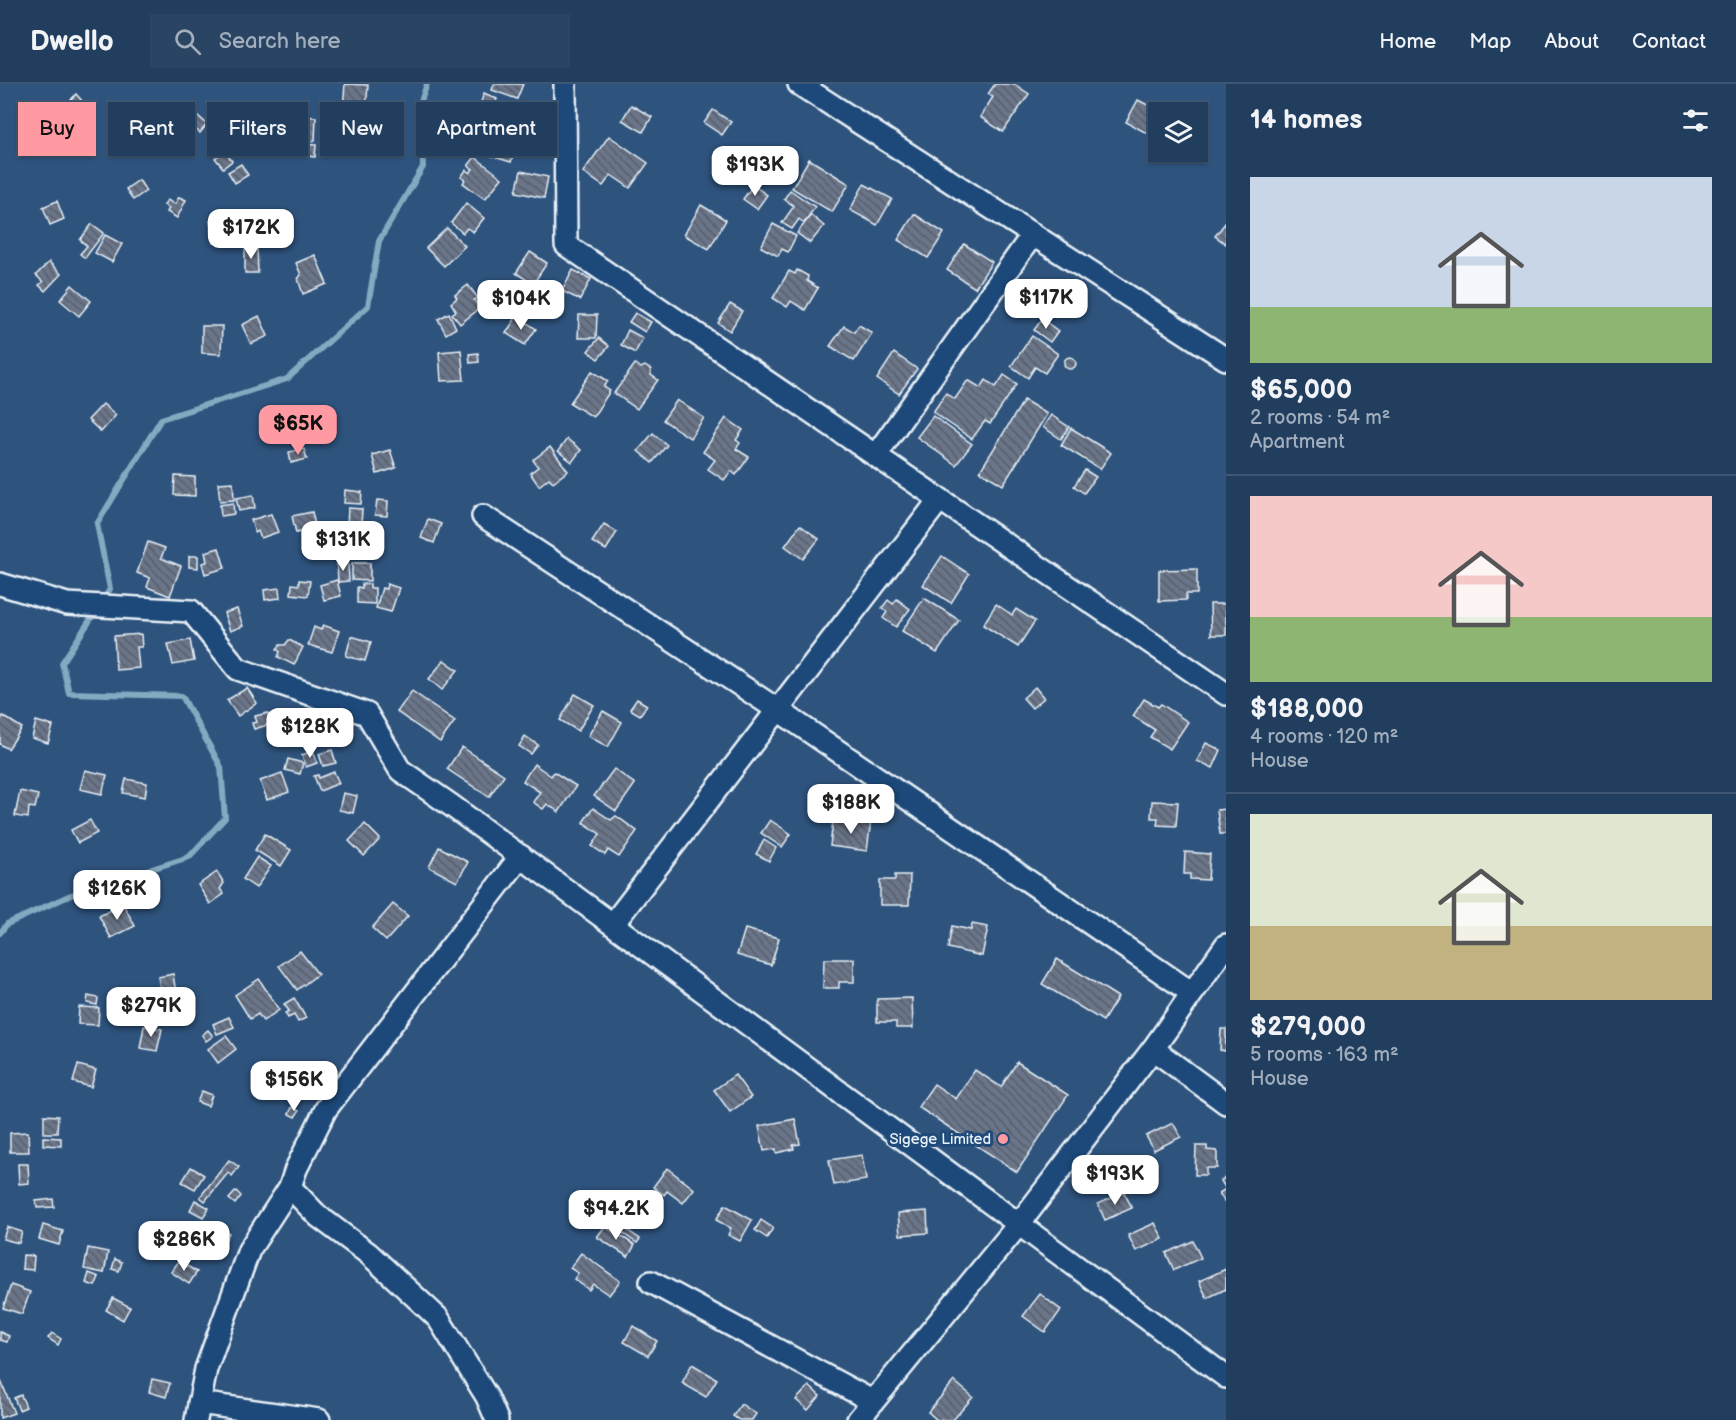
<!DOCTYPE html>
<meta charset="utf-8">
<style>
:root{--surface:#223e5e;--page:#2a4564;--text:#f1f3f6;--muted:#a2aebc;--line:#3f5773;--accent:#ff9aa2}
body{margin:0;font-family:"Balsamiq Sans",sans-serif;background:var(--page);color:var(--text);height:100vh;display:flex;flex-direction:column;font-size:22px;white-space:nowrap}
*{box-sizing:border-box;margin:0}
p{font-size:20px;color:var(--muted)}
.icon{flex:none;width:33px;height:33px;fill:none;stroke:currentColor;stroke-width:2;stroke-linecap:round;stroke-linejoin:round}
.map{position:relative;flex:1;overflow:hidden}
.sheet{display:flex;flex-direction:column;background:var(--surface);width:510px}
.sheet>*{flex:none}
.banner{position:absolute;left:18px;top:18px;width:570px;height:54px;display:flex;gap:12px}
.fabs{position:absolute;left:1148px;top:18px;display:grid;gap:12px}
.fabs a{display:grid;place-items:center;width:60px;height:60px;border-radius:0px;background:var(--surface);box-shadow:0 2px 4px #0004,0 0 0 2px var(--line);font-size:30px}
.price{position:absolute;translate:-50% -51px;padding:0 14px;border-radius:12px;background:#fff;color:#222;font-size:20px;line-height:39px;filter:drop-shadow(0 2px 3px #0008)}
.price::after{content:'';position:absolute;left:50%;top:36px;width:18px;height:14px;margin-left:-9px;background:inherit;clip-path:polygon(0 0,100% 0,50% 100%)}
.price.active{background:var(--accent);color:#111}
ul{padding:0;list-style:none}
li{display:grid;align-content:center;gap:12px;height:318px;padding:0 24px}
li+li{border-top:2px solid var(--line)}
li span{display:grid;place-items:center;height:186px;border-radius:0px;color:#555}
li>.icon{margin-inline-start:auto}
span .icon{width:108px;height:108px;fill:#fffc;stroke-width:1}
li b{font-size:26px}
h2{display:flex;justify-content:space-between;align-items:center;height:72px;padding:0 24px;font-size:26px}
.tag{padding:0 21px;border-radius:0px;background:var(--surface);box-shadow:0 2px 4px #0004,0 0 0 2px var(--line);font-size:21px;line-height:54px}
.tag.active{background:var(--accent);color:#111}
header{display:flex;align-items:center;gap:36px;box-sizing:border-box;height:84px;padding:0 30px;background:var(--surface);border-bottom:2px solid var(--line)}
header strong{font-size:28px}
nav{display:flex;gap:33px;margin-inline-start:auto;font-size:21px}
.search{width:420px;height:54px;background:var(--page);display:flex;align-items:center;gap:15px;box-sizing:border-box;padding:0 21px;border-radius:0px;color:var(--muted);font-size:22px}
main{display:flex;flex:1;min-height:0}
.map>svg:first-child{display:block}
</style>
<header>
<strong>Dwello</strong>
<div class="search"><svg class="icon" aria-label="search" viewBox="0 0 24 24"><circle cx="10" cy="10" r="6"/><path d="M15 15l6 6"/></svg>Search here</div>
<nav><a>Home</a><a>Map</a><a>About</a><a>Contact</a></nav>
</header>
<main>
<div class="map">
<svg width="1226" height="1336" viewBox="0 0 1226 1336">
<defs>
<pattern id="building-back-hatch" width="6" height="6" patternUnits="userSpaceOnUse" patternTransform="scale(1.5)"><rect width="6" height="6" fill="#6b7589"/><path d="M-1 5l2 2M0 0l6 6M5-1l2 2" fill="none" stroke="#585e6a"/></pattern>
</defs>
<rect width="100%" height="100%" fill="#2e537d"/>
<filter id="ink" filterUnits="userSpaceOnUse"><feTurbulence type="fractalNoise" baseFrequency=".0167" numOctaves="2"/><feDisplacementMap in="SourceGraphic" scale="12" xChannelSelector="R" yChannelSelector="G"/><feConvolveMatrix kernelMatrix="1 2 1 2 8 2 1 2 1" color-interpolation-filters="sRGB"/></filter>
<g filter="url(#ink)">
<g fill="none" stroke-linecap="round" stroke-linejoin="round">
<g stroke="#84aac1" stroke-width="6">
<polyline points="101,519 110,505 97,440 161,335 287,295 368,222 379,157 423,83 420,20 427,0"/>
<polyline points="0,849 7,840 71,811 189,773 225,734 221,683 182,612 69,609 62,579 96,527"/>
</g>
</g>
<g fill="url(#building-back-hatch)" stroke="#e8f1f8" stroke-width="1.5">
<polygon points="345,0 368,1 366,26 343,24"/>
<polygon points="494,0 523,0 517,15 492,6"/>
<polygon points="995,0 1014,0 1029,10 1003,48 980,33 993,13 988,10"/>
<polygon points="484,9 497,15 493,26 480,21"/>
<polygon points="76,10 83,18 79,23 71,16"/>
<polygon points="1138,16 1161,28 1165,20 1180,28 1158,28 1158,55 1126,38"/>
<polygon points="535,18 552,23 549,35 531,30"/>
<polygon points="143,19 153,20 151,37 141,36"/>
<polygon points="631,21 652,33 643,48 622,36"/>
<polygon points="713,26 731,38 722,51 704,39"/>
<polygon points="197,31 207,40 200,49 190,40"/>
<polygon points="295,32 316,33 315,57 294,56"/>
<polygon points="36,33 40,58 24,61 19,36"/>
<polygon points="496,45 520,52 511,78 488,71"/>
<polygon points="469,48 486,54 481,67 464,61"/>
<polygon points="609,52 648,79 630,104 611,91 603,102 583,88"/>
<polygon points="296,60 316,61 315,73 295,71"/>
<polygon points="225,67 232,77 223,84 215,74"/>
<polygon points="475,73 502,94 485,115 463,99 465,96 461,93 466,86 470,89 473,85 468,82"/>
<polygon points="809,75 849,100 832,128 792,104"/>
<polygon points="241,80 248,91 235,99 228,88"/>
<polygon points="521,87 548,93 544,114 516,108"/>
<polygon points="139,96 146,107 133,116 126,105"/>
<polygon points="864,100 892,115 877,141 850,126"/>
<polygon points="753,101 767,111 757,125 743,115"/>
<polygon points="790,106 815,123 804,139 799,135 792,145 782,139 794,122 784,115"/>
<polygon points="179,113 186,116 177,134 167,128 169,124 164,121 167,116 175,120"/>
<polygon points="57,117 64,135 50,141 43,123"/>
<polygon points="466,119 484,134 473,148 467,144 463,149 451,139"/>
<polygon points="701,121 726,136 709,165 684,151"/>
<polygon points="914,130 944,149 928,174 898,156"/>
<polygon points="811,131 824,142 810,159 797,149"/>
<polygon points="233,134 236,156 213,159 210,137"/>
<polygon points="1226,138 1226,160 1215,152"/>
<polygon points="92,140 104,149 85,174 80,170 87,162 80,156"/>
<polygon points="773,140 796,152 788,168 782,165 778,172 761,163"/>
<polygon points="447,144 465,162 444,182 426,164"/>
<polygon points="105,151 122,160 112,178 95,169"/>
<polygon points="964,160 992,178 975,204 947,186"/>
<polygon points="245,163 257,163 258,189 245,189"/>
<polygon points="530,168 547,179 533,200 516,189"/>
<polygon points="315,171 327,200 303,210 298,195 301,191 296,179"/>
<polygon points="49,178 61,190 45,207 39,201 43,198 36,191"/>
<polygon points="573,186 591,195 580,216 562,207"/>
<polygon points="797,186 808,192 807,197 818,204 805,226 791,217 787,223 773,214 789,187 795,190"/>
<polygon points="72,201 91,217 79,232 60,216"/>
<polygon points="468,201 478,214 474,216 480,224 460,240 452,230 456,227 451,219 457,214 455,211"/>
<polygon points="730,220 742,227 730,247 718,239"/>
<polygon points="449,229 456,244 446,250 438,235"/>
<polygon points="635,229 651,238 645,248 629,238"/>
<polygon points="579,231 597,231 596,254 578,254"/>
<polygon points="259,232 268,252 251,260 242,241"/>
<polygon points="517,232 536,245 525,261 506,249"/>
<polygon points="1042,235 1058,247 1050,258 1034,246"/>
<polygon points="859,241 872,249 854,277 830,262 844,242 854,248"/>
<polygon points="202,242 222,242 221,270 202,269"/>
<polygon points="628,246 643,254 635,269 621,261"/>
<polygon points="1032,252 1058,270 1045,289 1035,283 1028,294 1011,282"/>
<polygon points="599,254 609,262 598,275 588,267"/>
<polygon points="461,266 464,296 441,297 439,268"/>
<polygon points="478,269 479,278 470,279 469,270"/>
<polygon points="894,269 917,285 899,310 877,295"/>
<circle cx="1070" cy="279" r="6"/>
<polygon points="635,280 641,284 645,282 651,286 651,291 658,296 637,325 614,309"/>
<polygon points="592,287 608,297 604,303 610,307 593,333 570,319"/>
<polygon points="1004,291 1017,300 990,340 985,337 972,355 933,328 946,309 955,315 968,296 981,304 986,296 996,303"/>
<polygon points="677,316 704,334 690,354 663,336"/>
<polygon points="1024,316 1047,330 1003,401 980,387"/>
<polygon points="103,320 116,331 101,348 88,336"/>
<polygon points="1051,331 1069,343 1061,355 1043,343"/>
<polygon points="933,332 972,360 956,381 917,353"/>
<polygon points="726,334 743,346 736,356 740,359 736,365 749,373 736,391 731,387 724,396 708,385 715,376 703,368"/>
<polygon points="1071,344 1111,369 1100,385 1061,361"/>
<polygon points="653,349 667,361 652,379 638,367"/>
<polygon points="567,355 581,366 572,378 558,367"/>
<polygon points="550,363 568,387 553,398 549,394 539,402 530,389 538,383 533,376"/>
<polygon points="304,365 307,375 291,379 289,368"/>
<polygon points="390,366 396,384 377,390 372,371"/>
<polygon points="1085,386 1096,393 1084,409 1074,402"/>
<polygon points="175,392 195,393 195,412 174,411"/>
<polygon points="233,398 234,416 220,417 218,399"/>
<polygon points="345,406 362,408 361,420 344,419"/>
<polygon points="253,411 255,424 239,427 236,414"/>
<polygon points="377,416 388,417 387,432 375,431"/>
<polygon points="233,419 234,430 221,432 220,421"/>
<polygon points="348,424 362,425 361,441 347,441"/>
<polygon points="312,428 317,450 302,453 301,448 296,449 292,432"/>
<polygon points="271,430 278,448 261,454 258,447 255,449 251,436"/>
<polygon points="428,435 441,440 434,459 421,454"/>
<polygon points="604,440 617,448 606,466 592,458"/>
<polygon points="800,441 819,455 803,475 785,462"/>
<polygon points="346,445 354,445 355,457 346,458"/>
<polygon points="370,446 382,449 377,473 355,468 359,449 368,451"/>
<polygon points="148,458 165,464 161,474 181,482 170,512 147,503 150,494 137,489"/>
<polygon points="219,464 225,484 205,490 202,479 207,478 205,468"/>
<polygon points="189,472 198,472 198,484 189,483"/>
<polygon points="942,472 969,490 951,519 923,501"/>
<polygon points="337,478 348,478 349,497 338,498"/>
<polygon points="352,479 370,479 370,497 352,496"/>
<polygon points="1197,485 1197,510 1186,510 1186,516 1159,517 1159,486"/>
<polygon points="299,496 310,497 308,512 291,510 292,500 299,501"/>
<polygon points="337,496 341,512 324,516 320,501"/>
<polygon points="362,500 370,500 370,504 375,504 375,520 357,519 357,503 362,504"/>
<polygon points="387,500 399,504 391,528 376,524 382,504 386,505"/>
<polygon points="279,504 280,514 265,516 264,506"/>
<polygon points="924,514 959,536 937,569 902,547"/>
<polygon points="897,515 910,525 896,543 883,534 887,528 882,524 888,516 893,520"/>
<polygon points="996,520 1012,531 1016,525 1035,537 1018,563 983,541"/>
<polygon points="1210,520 1226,520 1226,551 1211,551"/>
<polygon points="237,525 243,542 230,547 224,529"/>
<polygon points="323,541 339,547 332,568 308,561 314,543 321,546"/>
<polygon points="141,550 142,563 137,563 139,584 116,586 114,552"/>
<polygon points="351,552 371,558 365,577 346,572"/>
<polygon points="190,556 194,577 173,581 168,560"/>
<polygon points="289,556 303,563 294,581 278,573 280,568 277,565 280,561 285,561"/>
<polygon points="444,576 458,586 442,606 429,595"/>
<polygon points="1035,603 1044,614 1032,624 1023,614"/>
<polygon points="247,604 257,619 238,632 227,616"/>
<polygon points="412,607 455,637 440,658 397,628"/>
<polygon points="575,610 594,621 578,647 560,636"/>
<polygon points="637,615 647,621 640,631 630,625"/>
<polygon points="1144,615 1158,623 1161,620 1188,638 1170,665 1150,653 1155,646 1133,632"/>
<polygon points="603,627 622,638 608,663 588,652"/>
<polygon points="268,629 271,640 254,645 252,639 257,638 255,632"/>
<polygon points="3,632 22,644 8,665 0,660 0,637"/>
<polygon points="36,637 53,642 48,659 32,654"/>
<polygon points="525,652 538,661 531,670 519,662"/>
<polygon points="1206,659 1221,666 1213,684 1197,677"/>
<polygon points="462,663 504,691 489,713 447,685"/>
<polygon points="332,666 336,679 323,682 319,670"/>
<polygon points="313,667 317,679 306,683 302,671"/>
<polygon points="288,675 303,679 300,690 285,686"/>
<polygon points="534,680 551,692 554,688 576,702 559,728 547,720 543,725 533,718 540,708 523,697"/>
<polygon points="614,685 635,700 616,727 594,712"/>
<polygon points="85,686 107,691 102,710 80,705"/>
<polygon points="334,688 339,699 320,707 314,692 318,691 319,694"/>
<polygon points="282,689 289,708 267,716 260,697"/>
<polygon points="126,695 147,699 145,713 123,709"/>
<polygon points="20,707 38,711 35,724 29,723 28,734 15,732"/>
<polygon points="343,709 357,712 353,729 339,726"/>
<polygon points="1152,717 1178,718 1176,742 1157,741 1158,734 1151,734"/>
<polygon points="593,724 611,736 616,732 637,747 619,773 608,766 605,771 592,762 600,750 583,738"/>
<polygon points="1226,725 1226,750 1220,750 1217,726"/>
<polygon points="855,734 871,736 867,767 830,762 833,737 854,740"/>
<polygon points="90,736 97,749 78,759 71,746"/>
<polygon points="770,736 791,750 782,763 761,749"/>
<polygon points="365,740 380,755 364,772 349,757"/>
<polygon points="265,750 291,766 281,782 255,766"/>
<polygon points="764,756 776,764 769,777 756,770"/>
<polygon points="439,763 468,778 457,798 429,783"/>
<polygon points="1185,768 1210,770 1208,796 1190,795 1190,790 1184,790"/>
<polygon points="257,773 271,782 256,804 243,795"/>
<polygon points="217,788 224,799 220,805 224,810 210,820 198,801"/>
<polygon points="895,791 910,791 909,821 880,821 880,796 895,796"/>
<polygon points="123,820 135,842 111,854 99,832"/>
<polygon points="393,820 408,832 386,857 372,844"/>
<polygon points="972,840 988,843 982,872 948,864 952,842 971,846"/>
<polygon points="745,845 779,854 771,881 737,871"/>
<polygon points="300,867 318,890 297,906 279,882"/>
<polygon points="824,875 854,875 854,898 839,898 839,904 823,904"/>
<polygon points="1057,875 1118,913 1103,937 1042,900"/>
<polygon points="173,890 177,916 163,919 158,893"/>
<polygon points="259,895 279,926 263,937 258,930 250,935 235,911"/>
<polygon points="88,912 98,914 97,921 87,919"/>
<polygon points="294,914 306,934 298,938 294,931 288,934 285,929 289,927 284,920"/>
<polygon points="912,914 913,944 896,944 896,938 877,938 877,915"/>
<polygon points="79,923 99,924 98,941 78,940"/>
<polygon points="229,933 234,943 217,950 213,940"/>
<polygon points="144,942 162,945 157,967 140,964"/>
<polygon points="1221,945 1226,945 1226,967 1220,966"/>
<polygon points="208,946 213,952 206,957 202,951"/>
<polygon points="226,952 236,965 218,979 208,965"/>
<polygon points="1017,978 1068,1011 1017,1088 918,1023 934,1000 956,1015 975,986 1001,1003"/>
<polygon points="78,981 96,986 91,1003 73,998"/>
<polygon points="319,989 330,1004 321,1012 309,997"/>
<polygon points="735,991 751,1013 730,1028 714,1006"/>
<polygon points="202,1007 212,1011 208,1022 197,1018"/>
<polygon points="292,1023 299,1027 295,1033 289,1030"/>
<polygon points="44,1031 58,1032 57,1049 44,1049"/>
<polygon points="795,1035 800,1060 793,1061 794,1065 776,1069 776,1065 764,1067 759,1042"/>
<polygon points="1173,1039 1181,1053 1154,1066 1146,1052"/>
<polygon points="28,1048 29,1068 10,1068 10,1049"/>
<polygon points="43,1053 61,1054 61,1062 43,1061"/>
<polygon points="1196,1062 1207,1062 1207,1066 1217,1067 1217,1084 1206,1084 1206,1091 1195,1091"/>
<polygon points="862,1071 866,1096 834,1101 829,1076"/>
<polygon points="229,1076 239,1083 232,1092 228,1089 205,1117 200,1113"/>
<polygon points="18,1080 28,1080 29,1099 19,1100"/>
<polygon points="191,1083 204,1091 195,1105 182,1098"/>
<polygon points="667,1084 694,1105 683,1119 667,1107 664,1111 653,1103"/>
<polygon points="1226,1093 1226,1120 1219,1109 1226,1105 1221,1097"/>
<polygon points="236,1107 241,1112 235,1120 229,1115"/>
<polygon points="1124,1108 1132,1124 1105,1136 1098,1120"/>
<polygon points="53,1115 54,1123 37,1124 36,1117"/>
<polygon points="195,1116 209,1124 203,1133 190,1126"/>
<polygon points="725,1121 752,1136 740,1157 728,1151 731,1144 716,1136"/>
<polygon points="927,1127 928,1149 900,1151 898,1129"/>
<polygon points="613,1136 640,1155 637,1159 609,1140"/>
<polygon points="761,1136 773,1144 767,1154 755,1146"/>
<polygon points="1155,1139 1163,1155 1136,1167 1128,1151"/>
<polygon points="43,1141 63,1147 59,1161 39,1155"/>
<polygon points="184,1142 200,1150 195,1160 179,1153"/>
<polygon points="605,1142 635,1161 628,1173 597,1153"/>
<polygon points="7,1143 22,1148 19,1159 3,1155"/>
<polygon points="218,1143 229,1149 221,1164 209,1158"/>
<polygon points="1193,1157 1201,1174 1174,1186 1166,1169"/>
<polygon points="88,1164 108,1168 104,1189 84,1185"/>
<polygon points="581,1169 620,1197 609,1211 593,1200 589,1206 574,1195 578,1189 570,1184"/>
<polygon points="23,1171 34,1172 33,1186 22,1185"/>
<polygon points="115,1175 122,1178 119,1187 112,1185"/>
<polygon points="179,1177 197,1188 189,1200 171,1188"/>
<polygon points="1226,1185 1226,1205 1207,1214 1199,1197"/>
<polygon points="89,1189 99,1193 95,1202 86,1199"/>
<polygon points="11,1201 30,1208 22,1230 3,1224"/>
<polygon points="1040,1210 1061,1226 1045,1248 1023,1232"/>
<polygon points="113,1214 130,1223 123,1236 106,1226"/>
<polygon points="633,1242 657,1257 648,1272 624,1258"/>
<polygon points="0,1248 9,1252 7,1258 0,1256"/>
<polygon points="52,1249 61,1255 58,1261 48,1254"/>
<polygon points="692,1280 717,1295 706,1313 682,1299"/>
<polygon points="152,1295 170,1299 166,1313 149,1308"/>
<polygon points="1,1297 14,1329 0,1334 0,1298"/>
<polygon points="954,1297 973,1313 953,1336 937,1336 928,1328"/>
<polygon points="809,1302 820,1312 808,1326 796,1316"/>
<polygon points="21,1311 26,1323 19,1326 14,1314"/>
<polygon points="741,1320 756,1330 752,1336 739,1336 733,1332"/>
</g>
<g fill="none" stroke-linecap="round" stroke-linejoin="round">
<defs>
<g id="street">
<polyline points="565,0 566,161 1226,610"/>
<polyline points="799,0 1226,275"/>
<polyline points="876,371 1033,150"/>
<polyline points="483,432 778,626 1192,909"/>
<polyline points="0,500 67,520 191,527 238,585 367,630 400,686 452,722 1226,1293"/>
<polyline points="613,840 940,415"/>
<polyline points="1153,965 1226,1019"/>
<polyline points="290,1103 318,1132 369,1170 438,1234 487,1313 497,1336"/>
<polyline points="651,1198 872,1317"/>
<polyline points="199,1319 319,1336"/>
<polyline points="196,1336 206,1285 249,1166 290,1103 296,1085 326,1025 521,772"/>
<polyline points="858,1336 1019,1140 1153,965 1226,861"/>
</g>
</defs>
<use href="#street" stroke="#e8f1f8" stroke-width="26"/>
<use href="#street" stroke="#1f4a7a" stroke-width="21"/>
</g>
</g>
<circle fill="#ff9aa2" stroke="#1f4a7a" stroke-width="2" cx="1003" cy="1055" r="6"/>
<g text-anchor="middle" stroke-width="6" stroke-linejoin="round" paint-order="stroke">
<g font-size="15" fill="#e8f1f8" stroke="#1f4a7a" text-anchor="end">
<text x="991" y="1060">Sigege Limited</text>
</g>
</g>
</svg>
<div class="fabs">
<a><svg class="icon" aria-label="layers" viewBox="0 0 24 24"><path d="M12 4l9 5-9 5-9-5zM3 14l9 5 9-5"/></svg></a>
</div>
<b class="price" style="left:755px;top:113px">$193K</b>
<b class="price" style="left:251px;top:176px">$172K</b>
<b class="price" style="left:1046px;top:246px">$117K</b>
<b class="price" style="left:521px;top:247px">$104K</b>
<b class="price active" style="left:298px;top:372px">$65K</b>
<b class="price" style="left:343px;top:488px">$131K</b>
<b class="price" style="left:310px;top:675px">$128K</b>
<b class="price" style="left:851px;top:751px">$188K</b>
<b class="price" style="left:117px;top:837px">$126K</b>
<b class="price" style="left:151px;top:954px">$279K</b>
<b class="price" style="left:294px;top:1028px">$156K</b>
<b class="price" style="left:1115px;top:1122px">$193K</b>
<b class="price" style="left:616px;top:1157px">$94.2K</b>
<b class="price" style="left:184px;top:1188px">$286K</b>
<div class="banner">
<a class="tag active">Buy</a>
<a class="tag">Rent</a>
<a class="tag">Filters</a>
<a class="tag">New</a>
<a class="tag">Apartment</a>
</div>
</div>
<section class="sheet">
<h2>14 homes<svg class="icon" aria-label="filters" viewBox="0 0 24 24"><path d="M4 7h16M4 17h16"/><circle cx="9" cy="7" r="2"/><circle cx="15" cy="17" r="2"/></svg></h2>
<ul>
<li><span style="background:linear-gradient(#c9d6e8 70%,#8fb573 0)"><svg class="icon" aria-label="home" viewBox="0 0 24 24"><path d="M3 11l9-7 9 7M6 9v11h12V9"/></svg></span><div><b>$65,000</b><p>2 rooms · 54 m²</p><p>Apartment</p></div></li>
<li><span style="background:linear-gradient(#f6c9c9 65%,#8fb573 0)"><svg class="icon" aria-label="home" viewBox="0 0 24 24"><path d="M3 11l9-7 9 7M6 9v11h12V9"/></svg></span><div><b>$188,000</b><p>4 rooms · 120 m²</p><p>House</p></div></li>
<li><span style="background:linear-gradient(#dfe7d0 60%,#c2b280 0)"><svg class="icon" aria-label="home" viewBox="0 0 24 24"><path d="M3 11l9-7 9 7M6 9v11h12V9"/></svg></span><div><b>$279,000</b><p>5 rooms · 163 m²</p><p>House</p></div></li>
</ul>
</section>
</main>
